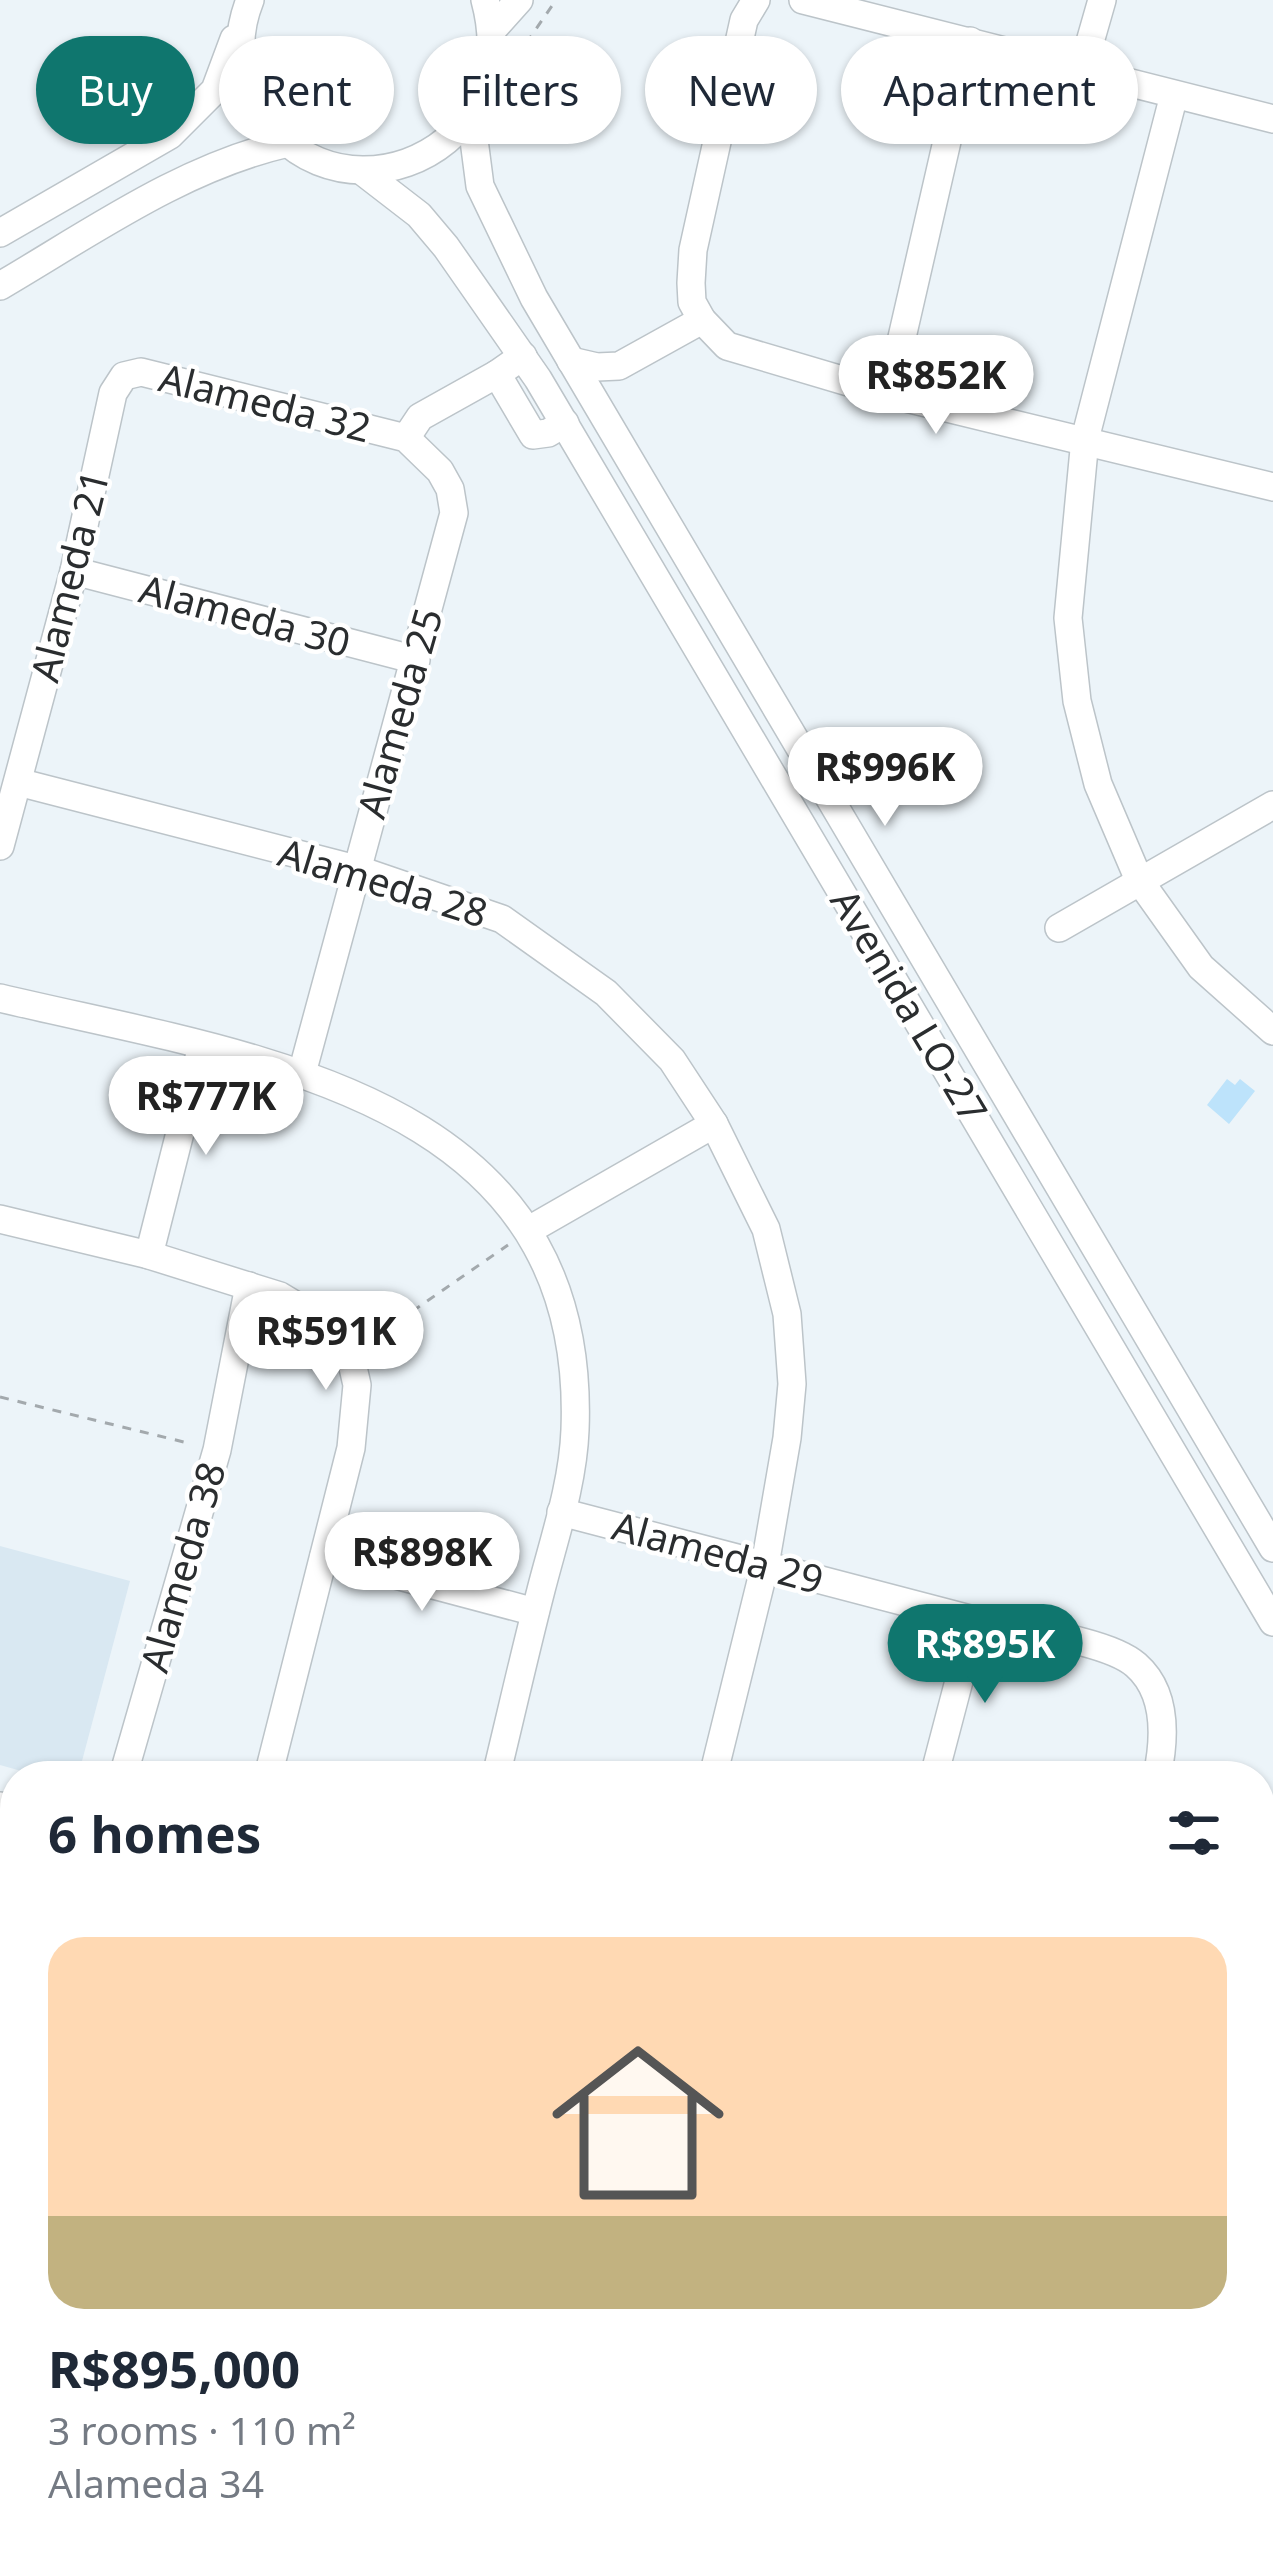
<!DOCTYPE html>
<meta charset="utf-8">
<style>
:root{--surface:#fff;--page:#f2f2f3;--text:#1f2937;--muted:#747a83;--accent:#0f766e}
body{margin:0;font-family:"Noto Sans",sans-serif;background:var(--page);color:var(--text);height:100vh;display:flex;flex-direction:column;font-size:45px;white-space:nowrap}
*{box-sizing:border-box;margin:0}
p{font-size:39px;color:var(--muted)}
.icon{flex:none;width:66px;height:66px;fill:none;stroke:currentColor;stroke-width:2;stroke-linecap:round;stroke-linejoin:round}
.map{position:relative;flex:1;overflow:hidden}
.sheet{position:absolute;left:0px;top:1761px;width:1275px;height:807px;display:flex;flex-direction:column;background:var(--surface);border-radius:48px 48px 0 0;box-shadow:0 3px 9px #0004}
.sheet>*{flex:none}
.guide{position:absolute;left:36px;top:36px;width:1203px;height:108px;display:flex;gap:24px}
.price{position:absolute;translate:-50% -102px;padding:0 27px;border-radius:42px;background:#fff;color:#222;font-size:39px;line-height:78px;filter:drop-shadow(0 3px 6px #0008)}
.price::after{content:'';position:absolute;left:50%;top:72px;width:36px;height:27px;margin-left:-18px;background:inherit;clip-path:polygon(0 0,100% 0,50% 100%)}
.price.current{background:var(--accent);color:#fff}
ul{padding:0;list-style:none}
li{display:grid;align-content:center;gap:24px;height:636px;padding:0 48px}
li span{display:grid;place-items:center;height:372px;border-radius:36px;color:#555}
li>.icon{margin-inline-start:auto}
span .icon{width:216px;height:216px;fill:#fffc;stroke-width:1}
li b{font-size:51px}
h2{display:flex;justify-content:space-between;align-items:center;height:144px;padding:0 48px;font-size:51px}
.pill{padding:0 42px;border-radius:54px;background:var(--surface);box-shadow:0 3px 9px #0004;font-size:42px;line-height:108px}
.pill.current{background:var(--accent);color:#fff}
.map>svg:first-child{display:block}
</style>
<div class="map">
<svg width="1273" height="2567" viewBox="0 0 1273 2567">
<rect width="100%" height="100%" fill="#ecf4f9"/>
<g fill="#d9e8f2">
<polygon points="0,1546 130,1581 78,1776 39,1776 0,1765"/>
<polygon points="737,2553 924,2553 921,2567 740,2567"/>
</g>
<polygon fill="#bde3fb" points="1227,1079 1235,1085 1240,1079 1255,1091 1229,1124 1207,1105"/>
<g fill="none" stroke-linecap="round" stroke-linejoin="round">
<defs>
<g id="minor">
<path d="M250 0C238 30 237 59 250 89 310 238 530 166 485 0"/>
<polyline points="756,0 744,20 693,250 691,283 692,302 702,320 727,346 889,394 1273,487"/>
<polyline points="803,0 1273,119"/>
<polyline points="493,29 519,0"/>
<polyline points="1082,70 1102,0"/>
<polyline points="1174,95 1085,439 1068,618 1077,701 1098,784 1139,880 1201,967 1273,1031"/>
<polyline points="471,117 480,186 534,298 1273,1548"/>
<polyline points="362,171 419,215 446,247 538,379 1273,1622"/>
<polyline points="0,233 170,135 215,90 234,39"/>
<path d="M0 286C92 232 183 167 288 143"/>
<polyline points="523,356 497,374 533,435 548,433 565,423"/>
<polyline points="571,361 597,367 619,366 702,320"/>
<polyline points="889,394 970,41"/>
<polyline points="406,438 420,417 497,374"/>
<polyline points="74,571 416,660"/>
<polyline points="18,782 356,869 502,919 606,993 672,1060 714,1124 766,1229 787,1314 792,1384 787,1438 765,1565 713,1776"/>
<polyline points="0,846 74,571 113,393 124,376 141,372 406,438 440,471 450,489 454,513 302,1073"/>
<polyline points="1059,928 1273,805"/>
<path d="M0 998C251 1058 588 1093 575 1430 573 1484 554 1539 541 1590 525 1652 511 1714 496 1776"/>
<polyline points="0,1219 149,1255 280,1296 325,1323 350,1354 357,1385 351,1448 268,1776"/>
<polyline points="529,1230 714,1124"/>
<polyline points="149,1255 202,1046"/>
<path d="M561 1512C698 1547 833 1584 970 1619 1011 1629 1107 1639 1136 1665 1168 1693 1165 1739 1157 1776"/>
<polyline points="324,1556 535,1612"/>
<polyline points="123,1776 217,1450 249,1286"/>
<polyline points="934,1776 975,1620"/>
<polyline points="0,1806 15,1809"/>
<polyline points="0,2028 15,2032"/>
<polyline points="1260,2076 1273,2069"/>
<polyline points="1260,2123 1273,2116"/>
<polyline points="0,2250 15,2254"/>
<polyline points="1260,2256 1273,2216"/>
<polyline points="1260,2494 1273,2497"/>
<polyline points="0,2499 15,2441"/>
<polyline points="695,2553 697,2567"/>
<polyline points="209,2567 213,2553"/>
<polyline points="366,2567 384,2553"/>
<polyline points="571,2567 594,2553"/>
<polyline points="954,2567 958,2553"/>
<polyline points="1187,2567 1190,2553"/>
</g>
</defs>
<use href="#minor" stroke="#bcc4c9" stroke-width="30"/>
<g stroke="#a3a9ad" stroke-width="3" stroke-dasharray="9 9" stroke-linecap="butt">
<polyline points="516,58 556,0"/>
<polyline points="368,1342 508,1245"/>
<polyline points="0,1397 192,1444"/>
</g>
<use href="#minor" stroke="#fff" stroke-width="27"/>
</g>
<g text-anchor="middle" stroke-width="9" stroke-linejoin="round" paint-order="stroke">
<g font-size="39" fill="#2a2d2f" stroke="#fff">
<text transform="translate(265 403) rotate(14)" y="14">Alameda 32</text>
<text transform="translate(70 576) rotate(-76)" y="14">Alameda 21</text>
<text transform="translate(245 616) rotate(15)" y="14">Alameda 30</text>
<text transform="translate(400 713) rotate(-74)" y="14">Alameda 25</text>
<text transform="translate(383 883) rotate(17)" y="14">Alameda 28</text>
<text transform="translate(909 1006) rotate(59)" y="14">Avenida LO-27</text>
<text transform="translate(718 1553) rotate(15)" y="14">Alameda 29</text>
<text transform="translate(183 1567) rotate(-74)" y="14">Alameda 38</text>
</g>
</g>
</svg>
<b class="price" style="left:936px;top:437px">R$852K</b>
<b class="price" style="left:885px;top:829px">R$996K</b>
<b class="price" style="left:206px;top:1158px">R$777K</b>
<b class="price" style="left:326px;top:1393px">R$591K</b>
<b class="price" style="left:422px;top:1614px">R$898K</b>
<b class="price current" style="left:985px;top:1706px">R$895K</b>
<div class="guide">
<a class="pill current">Buy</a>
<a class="pill">Rent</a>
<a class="pill">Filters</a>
<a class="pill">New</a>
<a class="pill">Apartment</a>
</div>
<section class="sheet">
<h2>6 homes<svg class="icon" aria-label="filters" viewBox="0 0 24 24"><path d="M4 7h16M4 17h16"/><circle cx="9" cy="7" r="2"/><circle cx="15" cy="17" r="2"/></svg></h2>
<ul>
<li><span style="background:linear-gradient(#ffd9b3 75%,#c2b280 0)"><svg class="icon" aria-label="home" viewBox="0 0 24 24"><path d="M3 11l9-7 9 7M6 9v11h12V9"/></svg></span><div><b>R$895,000</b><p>3 rooms · 110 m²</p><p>Alameda 34</p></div></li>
</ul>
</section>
</div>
